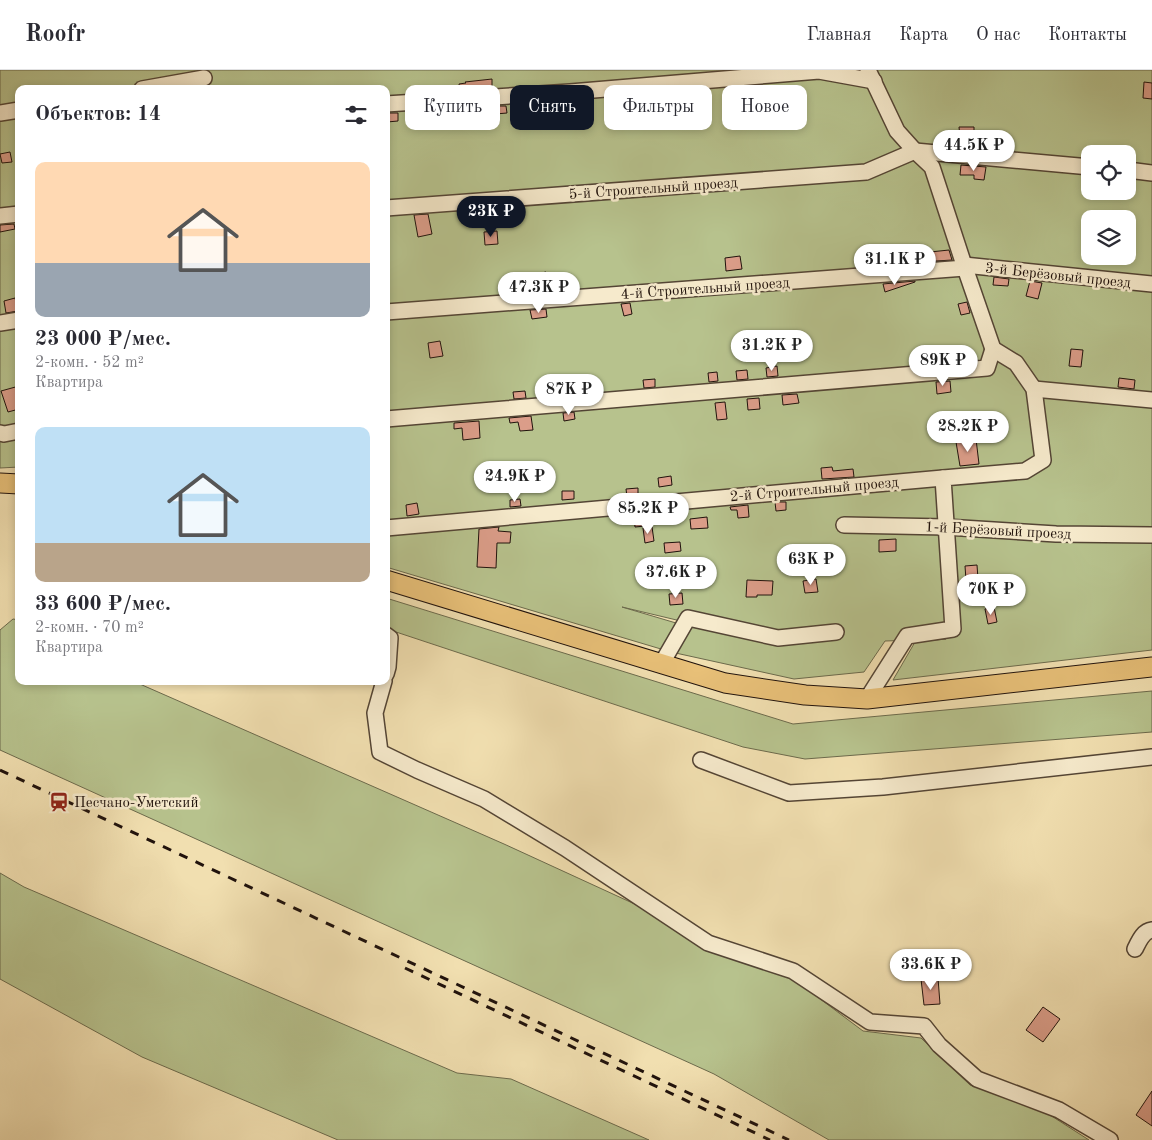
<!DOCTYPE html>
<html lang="ru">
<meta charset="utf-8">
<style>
:root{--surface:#fff;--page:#f7f7f7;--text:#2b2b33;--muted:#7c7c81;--line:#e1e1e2;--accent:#111827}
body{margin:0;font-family:"Old Standard TT",serif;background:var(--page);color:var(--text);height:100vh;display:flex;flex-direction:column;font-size:19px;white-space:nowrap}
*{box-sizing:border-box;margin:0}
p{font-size:16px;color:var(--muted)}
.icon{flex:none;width:28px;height:28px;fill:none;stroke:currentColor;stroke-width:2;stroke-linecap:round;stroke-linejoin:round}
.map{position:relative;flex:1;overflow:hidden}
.side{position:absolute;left:15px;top:15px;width:375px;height:600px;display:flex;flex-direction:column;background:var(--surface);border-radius:10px;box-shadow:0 2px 8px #0003}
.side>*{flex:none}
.banner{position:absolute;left:405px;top:15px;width:475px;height:45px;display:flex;gap:10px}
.tools{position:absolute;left:1081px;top:75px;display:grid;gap:10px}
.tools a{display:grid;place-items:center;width:55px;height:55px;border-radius:10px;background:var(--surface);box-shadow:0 2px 8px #0003;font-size:25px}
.price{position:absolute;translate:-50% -42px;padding:0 11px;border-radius:18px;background:#fff;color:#222;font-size:16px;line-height:32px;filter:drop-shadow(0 1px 2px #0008)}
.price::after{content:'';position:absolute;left:50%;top:30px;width:15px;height:11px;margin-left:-8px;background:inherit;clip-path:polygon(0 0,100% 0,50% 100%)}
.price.active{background:var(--accent);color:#fff}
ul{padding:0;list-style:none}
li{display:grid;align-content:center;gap:10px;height:265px;padding:0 20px}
li span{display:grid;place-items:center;height:155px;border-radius:10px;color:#555}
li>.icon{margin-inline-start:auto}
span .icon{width:90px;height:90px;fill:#fffc;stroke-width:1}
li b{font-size:21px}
h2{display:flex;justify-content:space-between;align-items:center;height:60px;padding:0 20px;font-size:21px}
.pill{padding:0 18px;border-radius:10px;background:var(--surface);box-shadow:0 2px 8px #0003;font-size:18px;line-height:45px}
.pill.active{background:var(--accent);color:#fff}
header{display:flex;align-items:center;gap:30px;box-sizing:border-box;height:70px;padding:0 25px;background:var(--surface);border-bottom:1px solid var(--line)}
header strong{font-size:24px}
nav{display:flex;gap:28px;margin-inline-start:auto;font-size:18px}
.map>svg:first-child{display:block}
</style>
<header>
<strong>Roofr</strong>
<nav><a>Главная</a><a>Карта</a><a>О нас</a><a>Контакты</a></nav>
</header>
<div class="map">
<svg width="1152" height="1070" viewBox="0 0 1152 1070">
<rect width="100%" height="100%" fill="#f1dfb0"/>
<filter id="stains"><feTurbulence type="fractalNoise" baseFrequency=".004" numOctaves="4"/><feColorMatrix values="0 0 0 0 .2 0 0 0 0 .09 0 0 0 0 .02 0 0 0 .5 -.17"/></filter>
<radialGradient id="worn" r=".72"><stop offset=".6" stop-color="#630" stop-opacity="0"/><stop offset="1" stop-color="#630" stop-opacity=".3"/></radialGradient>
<g fill="#b7c28d" stroke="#6c6a4c" fill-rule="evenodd">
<path d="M0 0H1152V580L893 610 915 572 946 569 885 571 864 602 794 609 671 582 386 497V19H19V397L0 398ZM1090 84H1128V121H1090ZM1090 149H1128V186H1090ZM622 537 748 567V568L676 553Z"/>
<polygon points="386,528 793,654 1152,621 1152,662 805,689 743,677 387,559"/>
<polygon points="13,549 19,550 19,611 133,611 504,774 787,904 863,961 921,968 970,1015 1036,1036 1089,1070 829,1070 714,1004 0,680 0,560"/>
<polygon points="0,803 24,817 457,1003 511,1009 649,1070 338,1070 142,987 0,909"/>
</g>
<g fill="#db9d89" stroke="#20120c">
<polygon points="492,9 492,18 460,20 459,14 466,13 465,12"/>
<polygon points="1144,12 1152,13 1152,29 1143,28"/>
<polygon points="495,36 506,36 507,43 495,44"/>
<polygon points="386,43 398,43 398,51 387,52"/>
<polygon points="959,57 974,57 974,67 960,67"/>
<polygon points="10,82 12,92 2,93 0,84"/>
<polygon points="961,95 986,97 984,110 974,109 974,105 960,105"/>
<polygon points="428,144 432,164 418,167 414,145"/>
<polygon points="14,154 15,159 0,162 0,155"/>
<polygon points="497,161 498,174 485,175 484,162"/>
<polygon points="949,180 952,190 905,193 905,186 930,184 930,182"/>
<polygon points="740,186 742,199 726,201 725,188"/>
<polygon points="546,202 549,217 533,219 531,205"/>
<polygon points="994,207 1009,209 1008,216 993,215"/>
<polygon points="915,211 915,212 885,222 883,214"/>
<polygon points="1030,211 1042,213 1038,229 1026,226"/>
<polygon points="15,228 18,241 6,243 4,231"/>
<polygon points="967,232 970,243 961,245 958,234"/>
<polygon points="630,233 632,244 624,246 621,234"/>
<polygon points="546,239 547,247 532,249 530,240"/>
<polygon points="440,271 443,286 430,288 428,273"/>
<polygon points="1071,279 1083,280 1081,297 1069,296"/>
<polygon points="777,296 778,306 767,307 766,298"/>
<polygon points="747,300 748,309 737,310 736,301"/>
<polygon points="717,302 718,311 709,312 708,303"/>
<polygon points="1119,308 1135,310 1134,319 1118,317"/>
<polygon points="655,309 655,317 644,318 643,310"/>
<polygon points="950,311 951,322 937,324 936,312"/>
<polygon points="19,316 19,339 8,342 1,321"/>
<polygon points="557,318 557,325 543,326 542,319"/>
<polygon points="525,321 526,328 514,329 513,322"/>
<polygon points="797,324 799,333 783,335 782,325"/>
<polygon points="759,328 760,339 748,340 747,329"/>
<polygon points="725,332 727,349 717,350 715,333"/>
<polygon points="574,342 575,349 564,351 563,343"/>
<polygon points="531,346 533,360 520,361 518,352 510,353 509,348"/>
<polygon points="479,351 480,368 463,370 462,358 454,359 454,353"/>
<polygon points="976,369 979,394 960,396 956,372"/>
<polygon points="832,397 833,401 853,399 854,407 822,409 821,398"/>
<polygon points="671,406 672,415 659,417 658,408"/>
<polygon points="638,418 638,426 627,427 626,419"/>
<polygon points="562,421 574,421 574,429 562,430"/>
<polygon points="520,429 521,436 510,437 510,430"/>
<polygon points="775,432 786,432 786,440 776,441"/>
<polygon points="417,433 419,444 407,446 406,435"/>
<polygon points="748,435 749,447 738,448 737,440 731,440 730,437"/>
<polygon points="644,444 645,456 635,457 634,445"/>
<polygon points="707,447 708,458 691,459 690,449"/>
<polygon points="499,457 498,461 511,462 510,473 497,473 496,498 477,497 479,459"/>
<polygon points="652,457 654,471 645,473 643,458"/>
<polygon points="896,469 896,481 879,482 879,470"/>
<polygon points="680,472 681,481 665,483 664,473"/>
<polygon points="977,495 978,509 966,510 965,496"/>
<polygon points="816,509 818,522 805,523 803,511"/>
<polygon points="747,510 773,511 772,525 757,525 757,527 746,527"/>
<polygon points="682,523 683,534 670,535 669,524"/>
<polygon points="994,537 997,552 988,554 985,539"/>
<polygon points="938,908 940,934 924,935 921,909"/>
<polygon points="1043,937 1060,949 1043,972 1026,960"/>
<polygon points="1152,1021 1152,1056 1136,1045"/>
</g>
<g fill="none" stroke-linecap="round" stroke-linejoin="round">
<defs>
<g id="minor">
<polyline points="142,19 204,8"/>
<polyline points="386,34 570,22 819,1 874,11"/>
<polyline points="0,43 19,40"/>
<polyline points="1128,100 1152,103"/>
<polyline points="386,138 866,102 915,81 1090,97"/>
<polyline points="0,146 19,144"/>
<polyline points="964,195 1152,214"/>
<polyline points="386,242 965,198"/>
<polyline points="0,253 19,250"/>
<polyline points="1034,319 1152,330"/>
<polyline points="386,349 987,298 993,279"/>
<polyline points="0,363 4,364 19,361"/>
<polyline points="844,455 946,457 1056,464 1152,465"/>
<polyline points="386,458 943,408"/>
<polyline points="386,565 390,568 388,597 386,604"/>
<polyline points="662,593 688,548 778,568 836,562"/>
<polyline points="384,611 375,643 380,682 417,700 484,729 565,778 708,873 793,901 870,952 924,956 939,975 977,1009 1059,1040 1110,1070"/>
<polyline points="867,629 907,566 953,559 943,408 1025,401 1043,390 1034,319 1016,293 993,279 964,195 932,97 915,81 897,61 868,0"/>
<polyline points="701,690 789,723 883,717 1152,687"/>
<path d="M1135 879C1139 871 1143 861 1152 860"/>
</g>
<g id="major">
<polyline points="0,413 19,414"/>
<polyline points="386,510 725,613 805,625 867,629 1152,597"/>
</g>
</defs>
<use href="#minor" stroke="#544535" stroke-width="18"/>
<use href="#major" stroke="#20120c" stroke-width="21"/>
<use href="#minor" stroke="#f6eacc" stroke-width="15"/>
<use href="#major" stroke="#e8c078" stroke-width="19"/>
<g stroke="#20120c" stroke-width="3" stroke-dasharray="9 9" stroke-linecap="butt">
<polyline points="0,700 789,1070"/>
<polyline points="405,898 770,1070"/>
</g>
</g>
<defs>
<symbol id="station-bare" viewBox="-9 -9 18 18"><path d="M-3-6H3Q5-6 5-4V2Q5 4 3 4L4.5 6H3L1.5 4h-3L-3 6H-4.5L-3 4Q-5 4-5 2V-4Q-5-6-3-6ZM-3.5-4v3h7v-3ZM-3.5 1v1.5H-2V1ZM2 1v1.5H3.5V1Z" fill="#8f2418" stroke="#f6eacc" stroke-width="2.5" paint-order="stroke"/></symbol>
</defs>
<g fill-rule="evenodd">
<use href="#station-bare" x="45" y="718" width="28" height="28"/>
</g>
<g text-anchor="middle" stroke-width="5" stroke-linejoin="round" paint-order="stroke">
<g font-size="15" fill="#20120c" stroke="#f6eacc">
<text transform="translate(653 118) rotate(-4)" y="5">5-й Строительный проезд</text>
<text transform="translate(1058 205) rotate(6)" y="5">3-й Берёзовый проезд</text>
<text transform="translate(705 218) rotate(-4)" y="5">4-й Строительный проезд</text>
<text transform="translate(814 419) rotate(-5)" y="5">2-й Строительный проезд</text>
<text transform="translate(998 460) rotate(3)" y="5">1-й Берёзовый проезд</text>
</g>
<g font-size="15" fill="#20120c" stroke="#f6eacc" text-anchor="start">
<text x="74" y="737">Песчано-Уметский</text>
</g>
</g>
<rect width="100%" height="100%" filter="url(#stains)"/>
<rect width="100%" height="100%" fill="url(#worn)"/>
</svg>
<div class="tools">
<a><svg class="icon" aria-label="locate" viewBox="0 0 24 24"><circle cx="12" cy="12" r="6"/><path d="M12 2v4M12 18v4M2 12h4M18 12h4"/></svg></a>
<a><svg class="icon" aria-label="layers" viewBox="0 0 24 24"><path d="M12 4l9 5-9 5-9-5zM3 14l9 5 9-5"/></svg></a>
</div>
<b class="price" style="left:974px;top:102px">44.5K ₽</b>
<b class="price active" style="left:491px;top:168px">23K ₽</b>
<b class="price" style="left:895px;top:216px">31.1K ₽</b>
<b class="price" style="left:539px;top:244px">47.3K ₽</b>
<b class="price" style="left:772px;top:302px">31.2K ₽</b>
<b class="price" style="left:943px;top:317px">89K ₽</b>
<b class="price" style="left:569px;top:346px">87K ₽</b>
<b class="price" style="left:968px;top:383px">28.2K ₽</b>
<b class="price" style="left:515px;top:433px">24.9K ₽</b>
<b class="price" style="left:648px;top:465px">85.2K ₽</b>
<b class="price" style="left:811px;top:516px">63K ₽</b>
<b class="price" style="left:676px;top:529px">37.6K ₽</b>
<b class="price" style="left:991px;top:546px">70K ₽</b>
<b class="price" style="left:931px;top:921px">33.6K ₽</b>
<div class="banner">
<a class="pill">Купить</a>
<a class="pill active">Снять</a>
<a class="pill">Фильтры</a>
<a class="pill">Новое</a>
</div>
<section class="side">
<h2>Объектов: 14<svg class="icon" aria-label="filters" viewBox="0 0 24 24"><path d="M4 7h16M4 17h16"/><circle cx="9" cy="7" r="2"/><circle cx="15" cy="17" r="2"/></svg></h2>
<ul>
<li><span style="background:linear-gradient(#ffd9b3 65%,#9aa5b1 0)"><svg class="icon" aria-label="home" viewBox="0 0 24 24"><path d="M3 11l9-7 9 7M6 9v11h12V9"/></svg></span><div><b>23 000 ₽/мес.</b><p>2-комн. · 52 m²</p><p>Квартира</p></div></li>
<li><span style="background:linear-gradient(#bfe0f5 75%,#b9a48a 0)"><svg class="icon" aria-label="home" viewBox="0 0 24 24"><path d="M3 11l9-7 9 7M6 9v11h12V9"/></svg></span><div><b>33 600 ₽/мес.</b><p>2-комн. · 70 m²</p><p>Квартира</p></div></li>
</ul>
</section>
</div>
